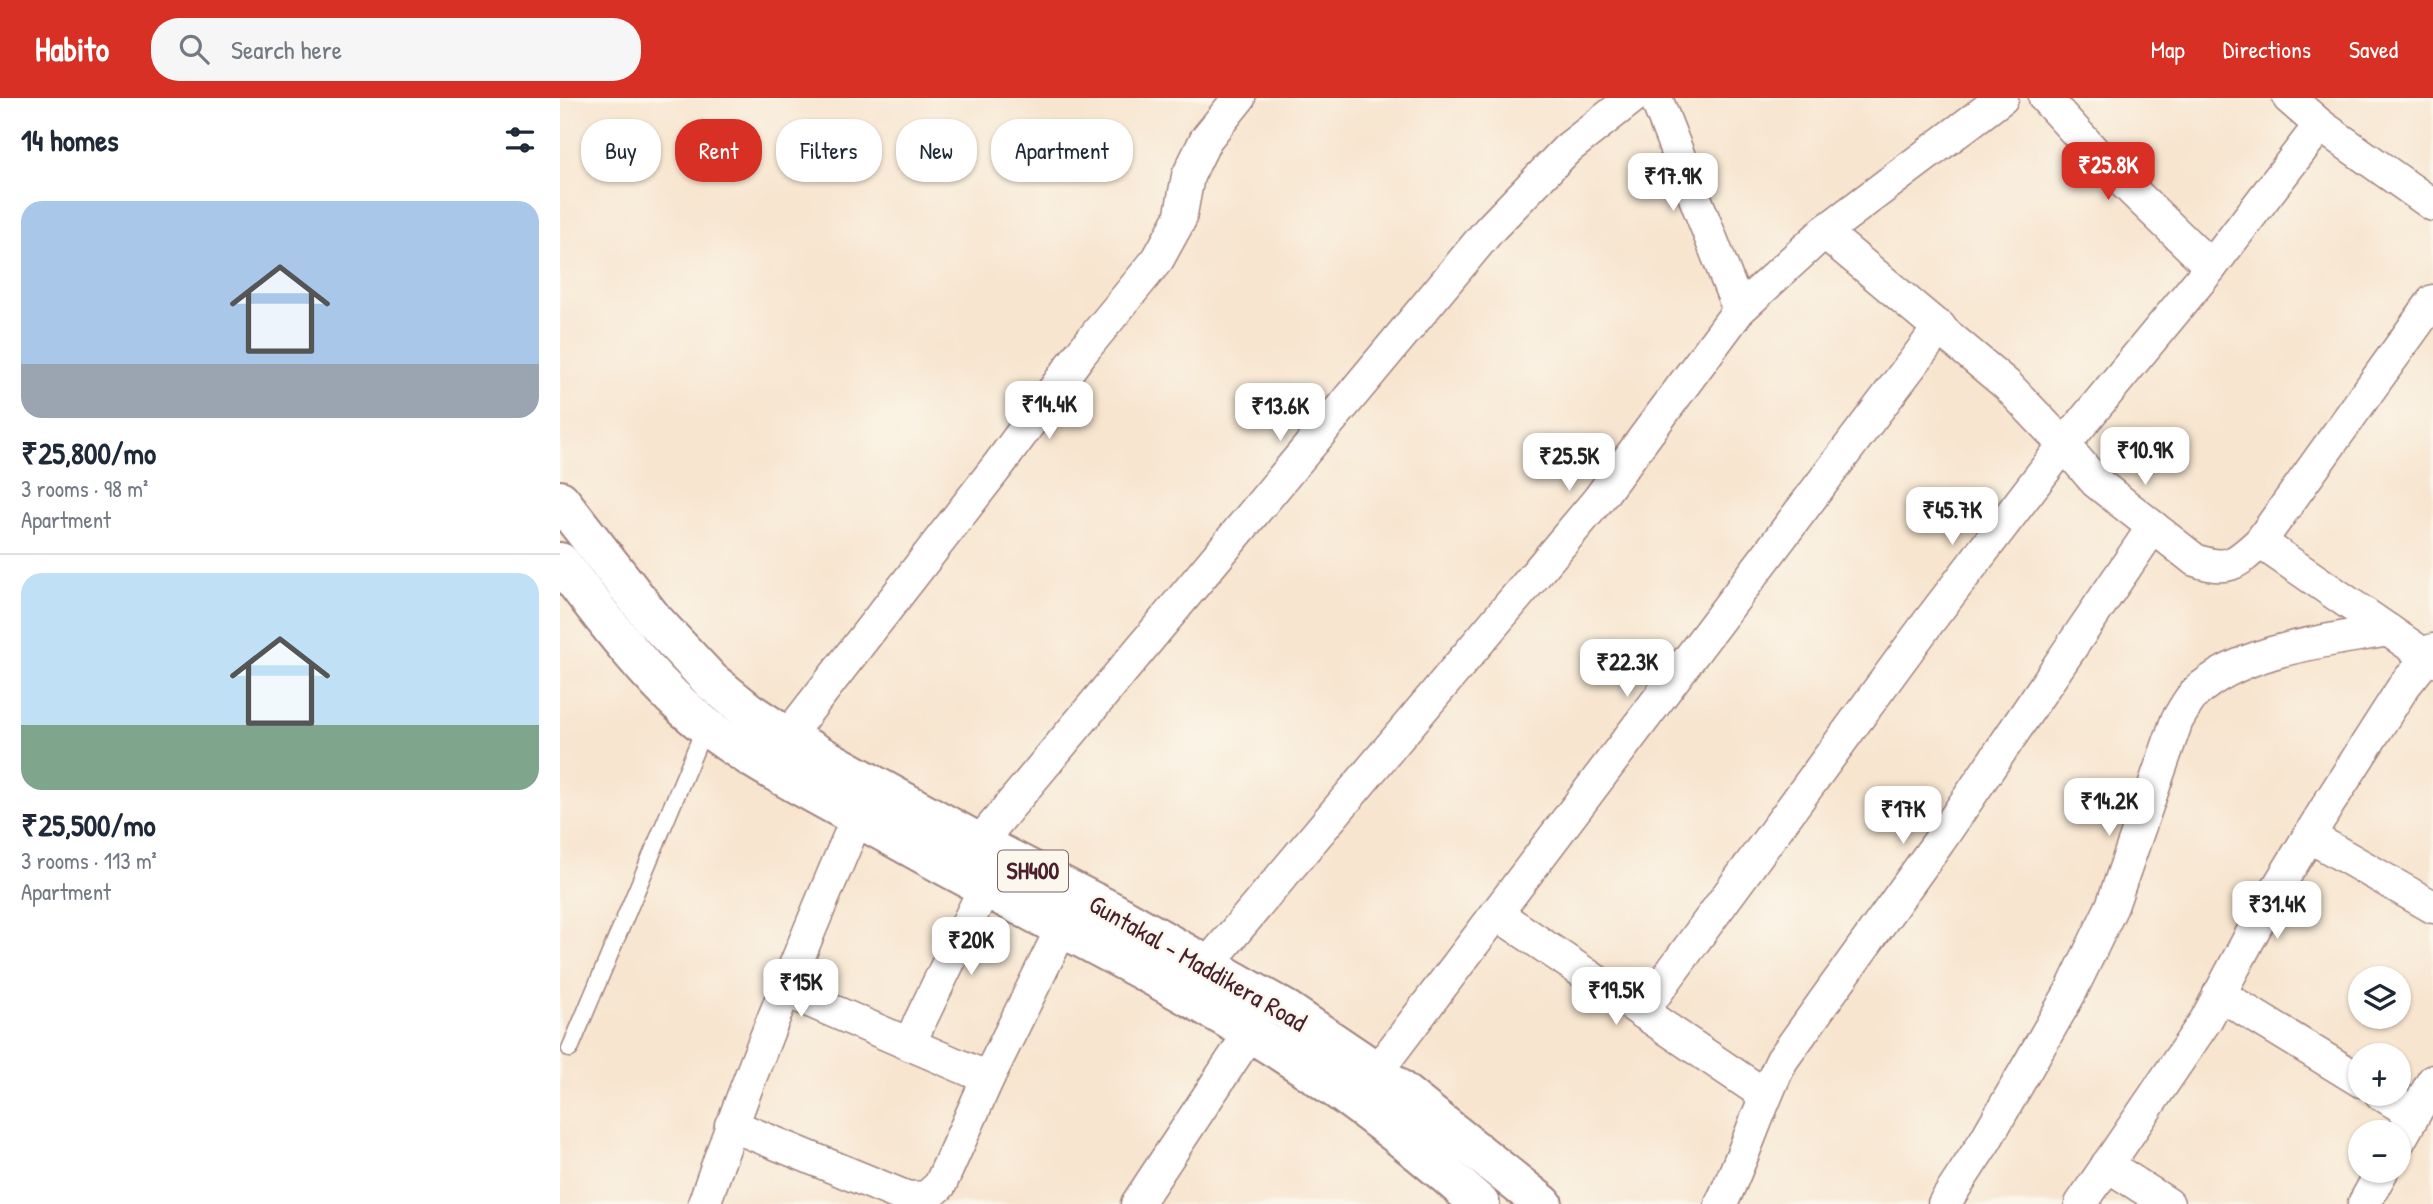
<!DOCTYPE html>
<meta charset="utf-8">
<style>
:root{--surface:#fff;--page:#f6f6f7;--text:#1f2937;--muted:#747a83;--line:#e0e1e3;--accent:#d93025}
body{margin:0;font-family:"Patrick Hand",sans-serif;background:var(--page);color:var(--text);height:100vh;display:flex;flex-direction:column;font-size:26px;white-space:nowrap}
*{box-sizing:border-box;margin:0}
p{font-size:23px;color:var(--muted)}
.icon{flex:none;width:38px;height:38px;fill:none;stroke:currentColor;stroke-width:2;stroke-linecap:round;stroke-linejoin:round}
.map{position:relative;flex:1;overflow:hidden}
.side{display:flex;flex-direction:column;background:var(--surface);width:560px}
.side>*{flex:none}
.top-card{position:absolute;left:21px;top:21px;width:665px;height:63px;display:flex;gap:14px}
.buttons{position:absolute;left:1788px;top:868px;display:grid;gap:14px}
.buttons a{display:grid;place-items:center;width:63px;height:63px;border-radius:50%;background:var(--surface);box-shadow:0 2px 5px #0004;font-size:35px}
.price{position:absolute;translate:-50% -60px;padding:0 16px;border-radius:14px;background:#fff;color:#222;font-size:23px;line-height:46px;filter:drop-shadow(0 2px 4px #0008)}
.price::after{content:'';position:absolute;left:50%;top:42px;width:21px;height:16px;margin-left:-10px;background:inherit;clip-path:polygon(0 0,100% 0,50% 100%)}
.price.active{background:var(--accent);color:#fff}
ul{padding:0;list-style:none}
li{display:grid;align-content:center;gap:14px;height:371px;padding:0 21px}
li+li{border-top:2px solid var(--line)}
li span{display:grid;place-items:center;height:217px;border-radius:21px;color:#555}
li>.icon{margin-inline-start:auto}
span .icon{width:126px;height:126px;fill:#fffc;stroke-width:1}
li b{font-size:30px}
h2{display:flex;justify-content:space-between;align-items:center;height:84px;padding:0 21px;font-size:30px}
.tag{padding:0 24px;border-radius:28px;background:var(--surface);box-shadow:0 2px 5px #0004;font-size:24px;line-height:63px}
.tag.active{background:var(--accent);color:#fff}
header{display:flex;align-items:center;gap:42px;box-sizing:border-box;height:98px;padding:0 35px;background:var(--accent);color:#fff}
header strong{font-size:33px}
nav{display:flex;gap:38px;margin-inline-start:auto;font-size:24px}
.search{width:490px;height:63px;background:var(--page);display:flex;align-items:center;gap:18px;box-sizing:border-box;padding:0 24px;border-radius:28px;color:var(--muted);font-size:26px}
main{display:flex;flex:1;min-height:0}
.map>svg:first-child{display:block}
</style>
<header>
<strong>Habito</strong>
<div class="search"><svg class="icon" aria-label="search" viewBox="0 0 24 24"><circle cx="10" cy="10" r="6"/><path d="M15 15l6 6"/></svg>Search here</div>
<nav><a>Map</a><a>Directions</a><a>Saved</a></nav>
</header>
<main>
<section class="side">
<h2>14 homes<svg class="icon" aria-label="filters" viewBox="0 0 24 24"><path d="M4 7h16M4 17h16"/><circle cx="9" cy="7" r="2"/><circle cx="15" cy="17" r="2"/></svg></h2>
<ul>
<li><span style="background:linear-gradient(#a9c7e8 75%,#9aa5b1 0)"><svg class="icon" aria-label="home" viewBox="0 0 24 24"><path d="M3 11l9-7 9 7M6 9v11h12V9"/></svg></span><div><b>₹25,800/mo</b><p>3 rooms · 98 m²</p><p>Apartment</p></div></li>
<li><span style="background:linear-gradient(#bfe0f5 70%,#7fa58c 0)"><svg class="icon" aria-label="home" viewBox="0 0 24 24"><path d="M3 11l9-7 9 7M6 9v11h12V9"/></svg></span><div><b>₹25,500/mo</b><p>3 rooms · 113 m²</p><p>Apartment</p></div></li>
</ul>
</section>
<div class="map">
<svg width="1873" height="1106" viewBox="0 0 1873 1106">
<rect width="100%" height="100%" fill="#fbf7ec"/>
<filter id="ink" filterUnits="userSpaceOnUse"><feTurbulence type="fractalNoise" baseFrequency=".0143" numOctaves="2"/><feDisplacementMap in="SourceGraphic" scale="14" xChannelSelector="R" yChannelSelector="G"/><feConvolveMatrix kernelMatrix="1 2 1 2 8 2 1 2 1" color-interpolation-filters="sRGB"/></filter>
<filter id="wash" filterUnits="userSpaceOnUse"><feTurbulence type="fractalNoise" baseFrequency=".00686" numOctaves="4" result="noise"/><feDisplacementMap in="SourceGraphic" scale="28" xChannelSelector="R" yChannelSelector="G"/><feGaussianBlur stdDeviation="1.57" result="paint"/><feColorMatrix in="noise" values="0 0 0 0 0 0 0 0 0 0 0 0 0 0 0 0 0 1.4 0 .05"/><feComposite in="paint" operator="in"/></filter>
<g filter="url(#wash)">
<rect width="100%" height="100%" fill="#f7e5cf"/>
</g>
<g filter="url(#ink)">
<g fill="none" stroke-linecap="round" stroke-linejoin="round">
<defs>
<polyline id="lane" points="10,951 145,629"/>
<g id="street">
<polyline points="1096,0 1179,212"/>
<polyline points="1485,0 1548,69 1651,169"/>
<polyline points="1729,0 1760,27 1873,107"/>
<path d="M1264 134 1447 287 1504 347 1536 384 1635 462C1668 474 1676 466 1700 444L1873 203"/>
<polyline points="1700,444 1873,563"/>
<polyline points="227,639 440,365 521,255 598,161 620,121 628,78 646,41 679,0"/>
<polyline points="1749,738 1873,809"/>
<polyline points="419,745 930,131 1007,51 1072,0"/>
<polyline points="937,816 1205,997"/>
<polyline points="647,867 1038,402 1179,212 1264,134 1442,0"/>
<polyline points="224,892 428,980"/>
<polyline points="1659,896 1801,983"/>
<polyline points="1082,914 1367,526 1504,347 1651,169 1760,27"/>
<polyline points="349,946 425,789"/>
<polyline points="802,993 1380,229"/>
<polyline points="1821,996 1854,1016"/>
<polyline points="171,1027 348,1100 367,1099 380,1087 428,980 502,830"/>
<polyline points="1839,1043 1873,983"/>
<polyline points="1547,1067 1608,1106"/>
<path d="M144 1106C189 975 243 847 297 720"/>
<polyline points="577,1106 690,935"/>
<path d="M1161 1106C1184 1059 1199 1009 1222 962L1380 742 1593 429"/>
<path d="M1384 1106 1425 1043 1510 895 1552 808 1617 622C1623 613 1628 602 1635 595 1682 551 1767 543 1828 532"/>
<polyline points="1521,1106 1646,922 1707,807 1771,702 1844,588 1873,552"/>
<polyline points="1804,1106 1822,1073"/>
</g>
<g id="primary">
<polyline points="0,402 92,520 151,583 188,613 227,639 419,745 555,815 726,912 816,973 983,1106"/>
<path d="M0 464C39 514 78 568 125 611 163 645 209 671 253 695 295 718 336 741 378 764 488 824 601 878 707 945 783 992 853 1047 920 1106"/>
</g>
</defs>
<use href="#lane" stroke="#a0827d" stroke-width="19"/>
<use href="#street" stroke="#a0827d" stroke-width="35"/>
<use href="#primary" stroke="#a0827d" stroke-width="42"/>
<use href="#lane" stroke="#fff" stroke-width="16"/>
<use href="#street" stroke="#fff" stroke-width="32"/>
<use href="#primary" stroke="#fff" stroke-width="38"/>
</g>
</g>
<g text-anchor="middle" stroke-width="5" stroke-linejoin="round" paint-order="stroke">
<rect fill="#fbf7ec" stroke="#7f6065" stroke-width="2" x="438" y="752.5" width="70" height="41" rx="5"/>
<g font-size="24" font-weight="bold" fill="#4a1f2b">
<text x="473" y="781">SH400</text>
</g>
<g font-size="26" fill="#4a1f2b" stroke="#fbf7ec">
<text transform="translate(638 865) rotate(30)" y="9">Guntakal - Maddikera Road</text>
</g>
</g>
</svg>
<div class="buttons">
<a><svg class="icon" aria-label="layers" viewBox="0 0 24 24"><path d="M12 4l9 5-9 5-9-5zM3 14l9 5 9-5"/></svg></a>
<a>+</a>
<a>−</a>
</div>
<b class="price active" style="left:1548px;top:104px">₹25.8K</b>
<b class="price" style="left:1113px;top:115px">₹17.9K</b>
<b class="price" style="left:489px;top:343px">₹14.4K</b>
<b class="price" style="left:720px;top:345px">₹13.6K</b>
<b class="price" style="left:1585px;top:389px">₹10.9K</b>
<b class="price" style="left:1009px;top:395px">₹25.5K</b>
<b class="price" style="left:1392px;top:449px">₹45.7K</b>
<b class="price" style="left:1067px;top:601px">₹22.3K</b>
<b class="price" style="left:1549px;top:740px">₹14.2K</b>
<b class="price" style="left:1343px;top:748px">₹17K</b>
<b class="price" style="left:1717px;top:843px">₹31.4K</b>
<b class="price" style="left:411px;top:879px">₹20K</b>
<b class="price" style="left:241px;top:921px">₹15K</b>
<b class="price" style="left:1056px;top:929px">₹19.5K</b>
<div class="top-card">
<a class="tag">Buy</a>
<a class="tag active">Rent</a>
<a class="tag">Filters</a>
<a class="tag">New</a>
<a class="tag">Apartment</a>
</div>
</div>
</main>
